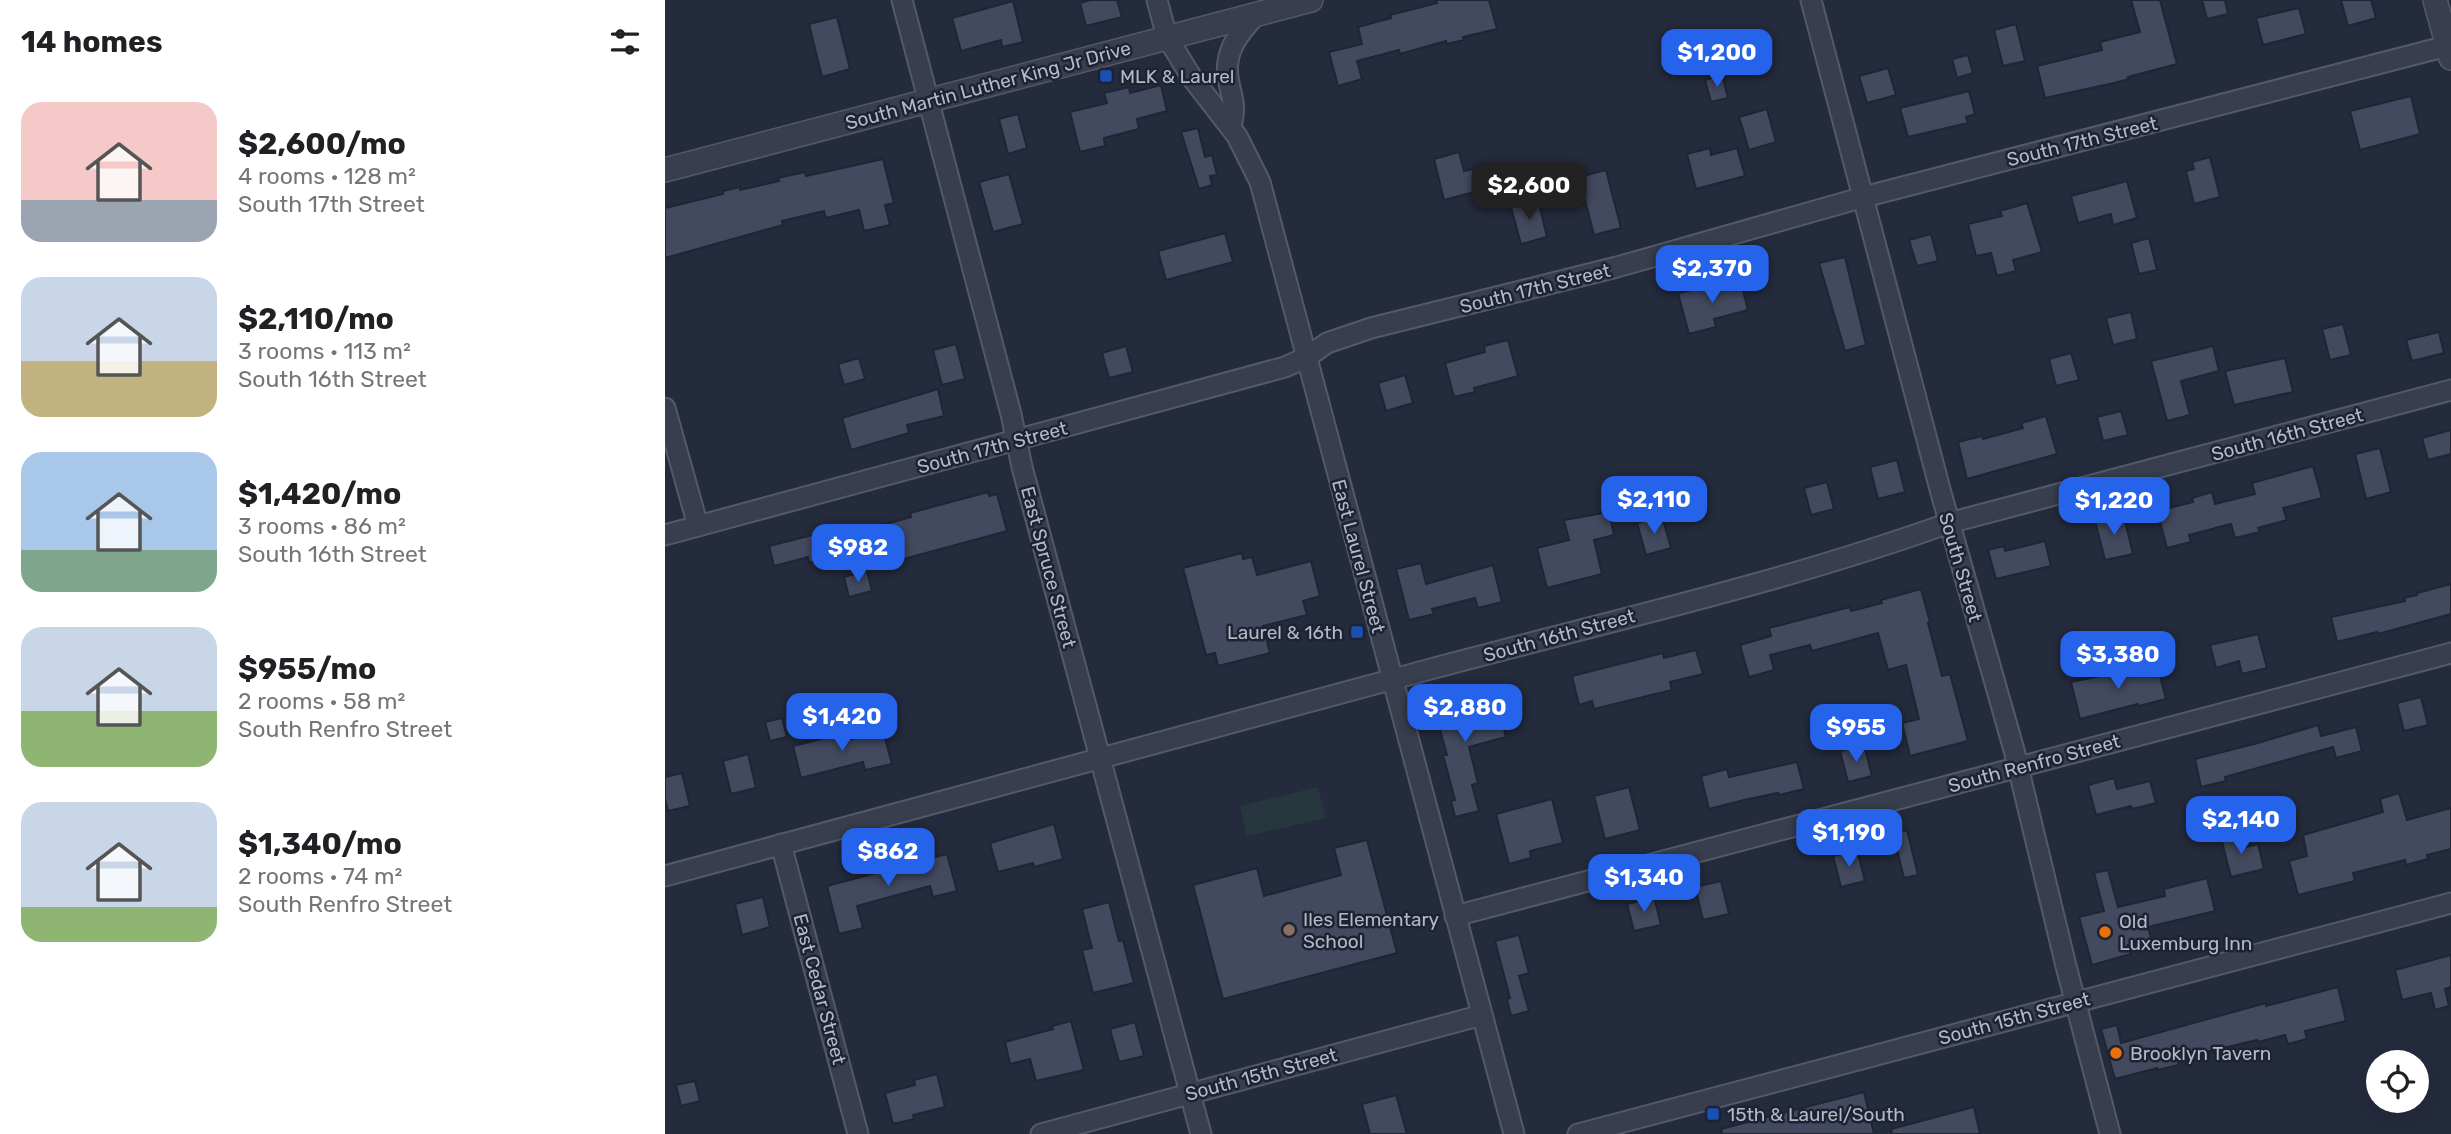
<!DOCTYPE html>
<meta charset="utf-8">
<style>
:root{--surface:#fff;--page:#f6f6f6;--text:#202124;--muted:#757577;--accent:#2563eb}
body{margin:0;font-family:Rubik,sans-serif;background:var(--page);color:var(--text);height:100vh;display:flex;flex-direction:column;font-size:26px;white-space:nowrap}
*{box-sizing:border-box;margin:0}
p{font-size:23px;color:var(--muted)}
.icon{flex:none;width:38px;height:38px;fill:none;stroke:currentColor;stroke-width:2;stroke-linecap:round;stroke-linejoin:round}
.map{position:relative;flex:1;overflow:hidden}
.sheet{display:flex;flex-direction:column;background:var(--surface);width:665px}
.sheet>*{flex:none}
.fabs{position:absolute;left:1701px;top:1050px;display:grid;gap:14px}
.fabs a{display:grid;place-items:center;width:63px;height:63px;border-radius:50%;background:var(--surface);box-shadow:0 7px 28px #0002;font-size:35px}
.price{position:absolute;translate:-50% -60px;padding:0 16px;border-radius:14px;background:var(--accent);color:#fff;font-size:23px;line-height:46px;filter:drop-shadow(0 2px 4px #0008)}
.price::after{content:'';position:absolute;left:50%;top:42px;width:21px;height:16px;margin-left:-10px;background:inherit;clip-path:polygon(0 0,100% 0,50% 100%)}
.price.selected{background:#222;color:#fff}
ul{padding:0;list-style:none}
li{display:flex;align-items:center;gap:21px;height:175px;padding:0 21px}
li span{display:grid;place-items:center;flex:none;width:196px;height:140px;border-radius:21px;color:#555}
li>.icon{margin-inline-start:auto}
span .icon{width:84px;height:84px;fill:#fffc;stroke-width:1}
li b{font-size:30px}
h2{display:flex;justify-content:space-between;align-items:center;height:84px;padding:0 21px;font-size:30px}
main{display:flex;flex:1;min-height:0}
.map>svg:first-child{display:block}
</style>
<main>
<section class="sheet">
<h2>14 homes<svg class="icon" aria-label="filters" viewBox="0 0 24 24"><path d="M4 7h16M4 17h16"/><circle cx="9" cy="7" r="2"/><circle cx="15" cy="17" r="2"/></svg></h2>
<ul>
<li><span style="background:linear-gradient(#f6c9c9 70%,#9aa5b1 0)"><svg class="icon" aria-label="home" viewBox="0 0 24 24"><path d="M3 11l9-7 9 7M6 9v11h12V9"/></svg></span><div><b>$2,600/mo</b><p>4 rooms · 128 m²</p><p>South 17th Street</p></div></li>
<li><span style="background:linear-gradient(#c9d6e8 60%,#c2b280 0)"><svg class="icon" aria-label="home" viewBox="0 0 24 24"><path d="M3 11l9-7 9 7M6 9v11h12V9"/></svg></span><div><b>$2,110/mo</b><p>3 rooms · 113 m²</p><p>South 16th Street</p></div></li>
<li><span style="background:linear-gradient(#a9c7e8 70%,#7fa58c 0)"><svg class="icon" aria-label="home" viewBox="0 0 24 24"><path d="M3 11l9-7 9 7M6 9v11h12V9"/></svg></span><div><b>$1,420/mo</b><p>3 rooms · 86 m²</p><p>South 16th Street</p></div></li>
<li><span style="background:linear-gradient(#c9d6e8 60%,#8fb573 0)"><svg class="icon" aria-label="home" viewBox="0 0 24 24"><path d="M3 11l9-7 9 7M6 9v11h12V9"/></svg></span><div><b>$955/mo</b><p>2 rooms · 58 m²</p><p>South Renfro Street</p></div></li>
<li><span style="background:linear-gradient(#c9d6e8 75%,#8fb573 0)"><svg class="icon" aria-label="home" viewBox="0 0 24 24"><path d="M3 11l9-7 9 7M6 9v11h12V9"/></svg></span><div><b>$1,340/mo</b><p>2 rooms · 74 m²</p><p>South Renfro Street</p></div></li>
</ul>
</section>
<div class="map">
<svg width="1786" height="1134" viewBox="0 0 1786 1134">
<rect width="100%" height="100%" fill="#242b3d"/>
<polygon fill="#26383e" points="653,787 661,818 582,836 575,806"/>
<g fill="#434a5f" stroke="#1f2534" stroke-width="2">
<polygon points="425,0 452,0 457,17 421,26 415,3"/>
<polygon points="771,0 824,0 832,29 798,37 799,40 782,44 781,41 735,54 734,50 692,61 697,79 673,86 664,52 697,44 693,27 726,18 725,15 772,3"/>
<polygon points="1466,0 1495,0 1512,64 1463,77 1464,79 1449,83 1380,98 1372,66 1437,50 1435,42 1475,32"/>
<polygon points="1537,0 1560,0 1563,14 1542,19"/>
<polygon points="1676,0 1706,0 1711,18 1683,26"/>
<polygon points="348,1 358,42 337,47 336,40 296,51 287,18"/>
<polygon points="1634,8 1641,34 1598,45 1591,18"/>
<polygon points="172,17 185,69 157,77 144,24"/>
<polygon points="1351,24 1360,61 1338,66 1329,30"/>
<polygon points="1303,55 1308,73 1292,78 1287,59"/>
<polygon points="1223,68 1231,95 1202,103 1194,76"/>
<polygon points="1057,75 1063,98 1046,102 1040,80"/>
<polygon points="496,85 502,111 472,119 474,129 439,138 440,146 415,152 405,112 442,103 439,93 464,87 465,93"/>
<polygon points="1304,91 1310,114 1301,117 1303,123 1243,137 1235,108"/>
<polygon points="1746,96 1755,134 1695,150 1685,111"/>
<polygon points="1102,109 1111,142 1084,150 1074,117"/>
<polygon points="353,114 362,148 343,154 334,119"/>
<polygon points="533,128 540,157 547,155 552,175 545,176 547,185 534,189 516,132"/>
<polygon points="1045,148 1046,155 1072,148 1080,176 1031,189 1022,154"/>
<polygon points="794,152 799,171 812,168 817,190 779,200 769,159"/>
<polygon points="1545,157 1555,197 1529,204 1521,171 1529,169 1527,162"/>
<polygon points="218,159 229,203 220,205 225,225 199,231 194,210 161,218 159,211 117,221 118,225 0,258 0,208 58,194 58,191 75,187 75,190 114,181 113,178 140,172 141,176"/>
<polygon points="941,170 956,228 929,235 914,177"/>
<polygon points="344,174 358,224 328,232 314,182"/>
<polygon points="1462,181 1472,218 1448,225 1446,214 1413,223 1406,196"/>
<polygon points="873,200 882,237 856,244 846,207"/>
<polygon points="1362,203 1377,252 1348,260 1351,271 1332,276 1326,253 1311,256 1303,224 1337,216 1335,211"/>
<polygon points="560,233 568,262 501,280 493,251"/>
<polygon points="1266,234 1273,261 1252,266 1244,240"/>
<polygon points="1484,238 1492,270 1474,274 1466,243"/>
<polygon points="1180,257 1201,345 1180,351 1154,263"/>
<polygon points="1075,279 1083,310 1049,319 1051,327 1024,334 1013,293"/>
<polygon points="1466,312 1472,339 1448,345 1441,318"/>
<polygon points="1678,324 1686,355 1665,360 1657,329"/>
<polygon points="1774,332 1779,353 1747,361 1741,340"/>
<polygon points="843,340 853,376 809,388 810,392 789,397 780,363 820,352 819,346"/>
<polygon points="291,344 300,379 277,385 268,350"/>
<polygon points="461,346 468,372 444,378 437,353"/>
<polygon points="1548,346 1554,371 1516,381 1525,415 1502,421 1486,361"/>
<polygon points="1406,353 1414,380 1391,386 1384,359"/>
<polygon points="194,358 200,379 179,385 173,364"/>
<polygon points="1620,358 1628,392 1569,405 1560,371"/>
<polygon points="740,375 748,403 721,411 713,383"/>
<polygon points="273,389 279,416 242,425 244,433 186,450 177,418"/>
<polygon points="1456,411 1463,435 1438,441 1432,417"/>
<polygon points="1381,416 1392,454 1302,479 1293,442 1317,436 1318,439 1358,428 1356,423"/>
<polygon points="1786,430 1786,454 1763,460 1757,438"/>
<polygon points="1715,448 1726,492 1701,499 1690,454"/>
<polygon points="1232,460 1240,492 1213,499 1205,467"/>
<polygon points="1648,466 1657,498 1618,508 1622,520 1593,528 1595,532 1570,538 1566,524 1524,535 1526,542 1502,548 1492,511 1528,502 1527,498 1547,492 1550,504 1590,494 1587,483"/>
<polygon points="1162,482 1169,509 1146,515 1139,488"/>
<polygon points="323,492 324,496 332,494 342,531 213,566 203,529 246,517 245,513"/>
<polygon points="944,512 949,535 929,540 937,574 882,588 872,548 904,540 899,520"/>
<polygon points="1458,513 1468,554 1440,560 1430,521"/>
<polygon points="997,516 1006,548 981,555 972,523"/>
<polygon points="167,530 174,556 144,563 143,557 109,566 104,546"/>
<polygon points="1380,541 1386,566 1331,579 1323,550 1339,546 1340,551"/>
<polygon points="577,553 578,559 587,557 592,575 646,561 655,596 638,601 642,615 598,626 605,653 553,666 550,653 541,655 518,568"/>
<polygon points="756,563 761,584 828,565 837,602 813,608 810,598 767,609 769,614 744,620 731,569"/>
<polygon points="202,571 207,591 184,597 179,577"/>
<polygon points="1786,584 1786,614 1713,634 1712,632 1672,642 1666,617 1740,601 1739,598 1752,595 1752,593"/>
<polygon points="1256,589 1265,622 1263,623 1277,676 1285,674 1303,741 1245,756 1237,723 1254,719 1241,665 1223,670 1213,633 1147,651 1145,645 1105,655 1109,670 1084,677 1075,645 1106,636 1104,628 1185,607 1186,611 1217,603 1216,600"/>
<polygon points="1593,634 1602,668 1577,674 1574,661 1551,668 1545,645"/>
<polygon points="1031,650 1038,674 1005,682 1007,690 929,709 927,701 914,705 907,676 998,653 999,658"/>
<polygon points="1492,664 1501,699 1474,706 1473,704 1415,719 1406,682"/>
<polygon points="795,696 798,707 831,698 841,737 804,747 813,783 807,785 814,811 790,817 786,801 790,800 778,755 782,755 772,719 765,720 761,705"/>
<polygon points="1756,697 1763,725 1739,731 1732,703"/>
<polygon points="117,718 122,737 105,741 100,722"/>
<polygon points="1653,725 1656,736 1691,727 1697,751 1671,758 1668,747 1560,777 1561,781 1536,787 1530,759 1593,743"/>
<polygon points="218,731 227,764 200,770 198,762 136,778 128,746 184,732 186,739"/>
<polygon points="1199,745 1207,776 1183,782 1175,751"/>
<polygon points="83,754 91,788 66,794 58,761"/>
<polygon points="1132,762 1139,789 1114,795 1113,793 1079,800 1044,809 1036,776 1062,769 1064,777"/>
<polygon points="17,773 25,806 3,811 0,799 0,777"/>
<polygon points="1449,778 1452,789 1485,781 1491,803 1467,809 1466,806 1431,815 1423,785"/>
<polygon points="964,787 975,830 940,839 929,796"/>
<polygon points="1734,793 1742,820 1786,808 1786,849 1762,855 1763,859 1741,865 1740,860 1688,873 1690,881 1633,895 1624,861 1642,856 1638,835 1718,812 1715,799"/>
<polygon points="887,799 898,843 865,851 866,858 844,864 831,814"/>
<polygon points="389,824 398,859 369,867 368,863 333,872 325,843"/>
<polygon points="1242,830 1253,875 1239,878 1228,834"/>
<polygon points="1577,833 1581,847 1593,844 1599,869 1566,877 1556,838"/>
<polygon points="702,840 732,953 558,999 528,885 592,868 599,896 676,875 669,848"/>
<polygon points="1192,850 1200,881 1176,887 1168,856"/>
<polygon points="282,854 292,891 268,897 265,886 192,906 198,928 174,934 162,886"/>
<polygon points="1443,870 1453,907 1500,896 1499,889 1542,878 1550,911 1483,927 1486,939 1463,945 1466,954 1427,965 1414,917 1439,911 1429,873"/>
<polygon points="1056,881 1064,914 1038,920 1030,887"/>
<polygon points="98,897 105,927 77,935 70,904"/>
<polygon points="989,897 996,925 969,931 962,904"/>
<polygon points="444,902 454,941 458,940 469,983 428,993 417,950 427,948 417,909"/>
<polygon points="854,935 864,973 854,976 864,1011 846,1016 842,999 845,998 830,941"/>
<polygon points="1786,955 1786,987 1780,989 1784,1006 1770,1010 1766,993 1737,1000 1730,970"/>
<polygon points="1673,987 1681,1021 1640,1031 1642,1039 1623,1044 1620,1035 1593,1042 1592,1040 1512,1059 1514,1065 1492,1070 1492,1068 1450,1079 1436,1029 1452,1025 1456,1043 1601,1003 1601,1006"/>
<polygon points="406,1021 419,1070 371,1081 365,1059 345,1064 340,1042 388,1029 387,1026"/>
<polygon points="470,1022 479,1056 454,1062 445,1029"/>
<polygon points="272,1074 280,1107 248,1115 249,1119 228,1124 220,1093 250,1085 249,1080"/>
<polygon points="30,1081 35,1101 16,1106 11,1085"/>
<polygon points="1199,1092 1209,1134 1057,1134 1056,1129"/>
<polygon points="731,1095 742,1134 705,1134 697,1104"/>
<polygon points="1309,1107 1315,1134 1227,1134 1226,1129"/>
</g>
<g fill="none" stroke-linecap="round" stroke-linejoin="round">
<defs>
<g id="minor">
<polyline points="237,0 346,414 357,467 536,1134"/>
<polyline points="492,0 502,37 527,78 572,136 595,182 849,1134"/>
<polyline points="1146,0 1276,493 1349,750 1401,966 1445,1134"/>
<path d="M566 126C571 106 568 102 564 83 557 54 573 33 592 14"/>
<polyline points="0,408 33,526"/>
<polyline points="0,535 620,367 642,357 662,343 706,328 952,267 1199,197 1786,45"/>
<polyline points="116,844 193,1134"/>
<path d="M0 876C254 806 508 737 762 670 937 623 1114 584 1284 523L1786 390"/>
<polyline points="790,916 1786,653"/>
<polyline points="376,1134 817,1015"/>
<polyline points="913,1134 1786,903"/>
</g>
<g id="tertiary">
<polyline points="1770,0 1786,58"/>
<polyline points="0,170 646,0"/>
</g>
</defs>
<use href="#minor" stroke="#535968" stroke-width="23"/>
<use href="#tertiary" stroke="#535968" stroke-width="26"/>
<use href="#minor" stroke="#383e4d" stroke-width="19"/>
<use href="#tertiary" stroke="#383e4d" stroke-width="23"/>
</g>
<g fill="#1a4fb4" stroke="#1d2332" stroke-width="2.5">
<rect x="434" y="69" width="14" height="14" rx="3.5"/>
<rect x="685" y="625" width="14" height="14" rx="3.5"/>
<rect x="1041" y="1107" width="14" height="14" rx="3.5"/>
</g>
<circle fill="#8d6e63" stroke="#1d2332" stroke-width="2.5" cx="624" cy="930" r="7"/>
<g fill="#e8710a" stroke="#1d2332" stroke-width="2.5">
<circle cx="1440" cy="932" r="7"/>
<circle cx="1451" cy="1053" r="7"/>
</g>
<g text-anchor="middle" stroke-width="5" stroke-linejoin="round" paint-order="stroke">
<g font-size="19" fill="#b4b9c8" stroke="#1d2332" text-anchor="start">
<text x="455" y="83">MLK &amp; Laurel</text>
<text x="678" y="639" text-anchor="end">Laurel &amp; 16th</text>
<text x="638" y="926">Iles Elementary<tspan x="638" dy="22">School</tspan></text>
<text x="1454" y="928">Old<tspan x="1454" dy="22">Luxemburg Inn</tspan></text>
<text x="1465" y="1060">Brooklyn Tavern</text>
<text x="1062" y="1121">15th &amp; Laurel/South</text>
</g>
<g font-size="19" fill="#b4b9c8" stroke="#1d2332">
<text transform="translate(323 85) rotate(-15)" y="7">South Martin Luther King Jr Drive</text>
<text transform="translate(1417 141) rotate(-14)" y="7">South 17th Street</text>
<text transform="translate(870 288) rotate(-14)" y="7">South 17th Street</text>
<text transform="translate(1622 434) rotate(-15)" y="7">South 16th Street</text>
<text transform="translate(327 447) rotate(-15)" y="7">South 17th Street</text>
<text transform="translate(694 556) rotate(75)" y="7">East Laurel Street</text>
<text transform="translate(384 567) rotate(75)" y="7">East Spruce Street</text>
<text transform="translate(1296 567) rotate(74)" y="7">South Street</text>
<text transform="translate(894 635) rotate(-15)" y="7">South 16th Street</text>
<text transform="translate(1369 763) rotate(-15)" y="7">South Renfro Street</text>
<text transform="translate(155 989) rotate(75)" y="7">East Cedar Street</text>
<text transform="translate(1349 1018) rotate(-15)" y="7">South 15th Street</text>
<text transform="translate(596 1074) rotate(-15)" y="7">South 15th Street</text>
</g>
</g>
</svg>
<div class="fabs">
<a><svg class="icon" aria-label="locate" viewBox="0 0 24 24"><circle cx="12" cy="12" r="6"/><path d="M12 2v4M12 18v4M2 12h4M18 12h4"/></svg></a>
</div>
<b class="price" style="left:1052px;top:89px">$1,200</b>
<b class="price selected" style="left:864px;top:222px">$2,600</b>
<b class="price" style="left:1047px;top:305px">$2,370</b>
<b class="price" style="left:989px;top:536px">$2,110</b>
<b class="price" style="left:1449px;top:537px">$1,220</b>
<b class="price" style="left:193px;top:584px">$982</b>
<b class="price" style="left:1453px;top:691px">$3,380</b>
<b class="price" style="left:800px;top:744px">$2,880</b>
<b class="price" style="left:177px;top:753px">$1,420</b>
<b class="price" style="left:1191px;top:764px">$955</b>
<b class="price" style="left:1576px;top:856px">$2,140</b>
<b class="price" style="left:1184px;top:869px">$1,190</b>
<b class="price" style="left:223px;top:888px">$862</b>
<b class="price" style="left:979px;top:914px">$1,340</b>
</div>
</main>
